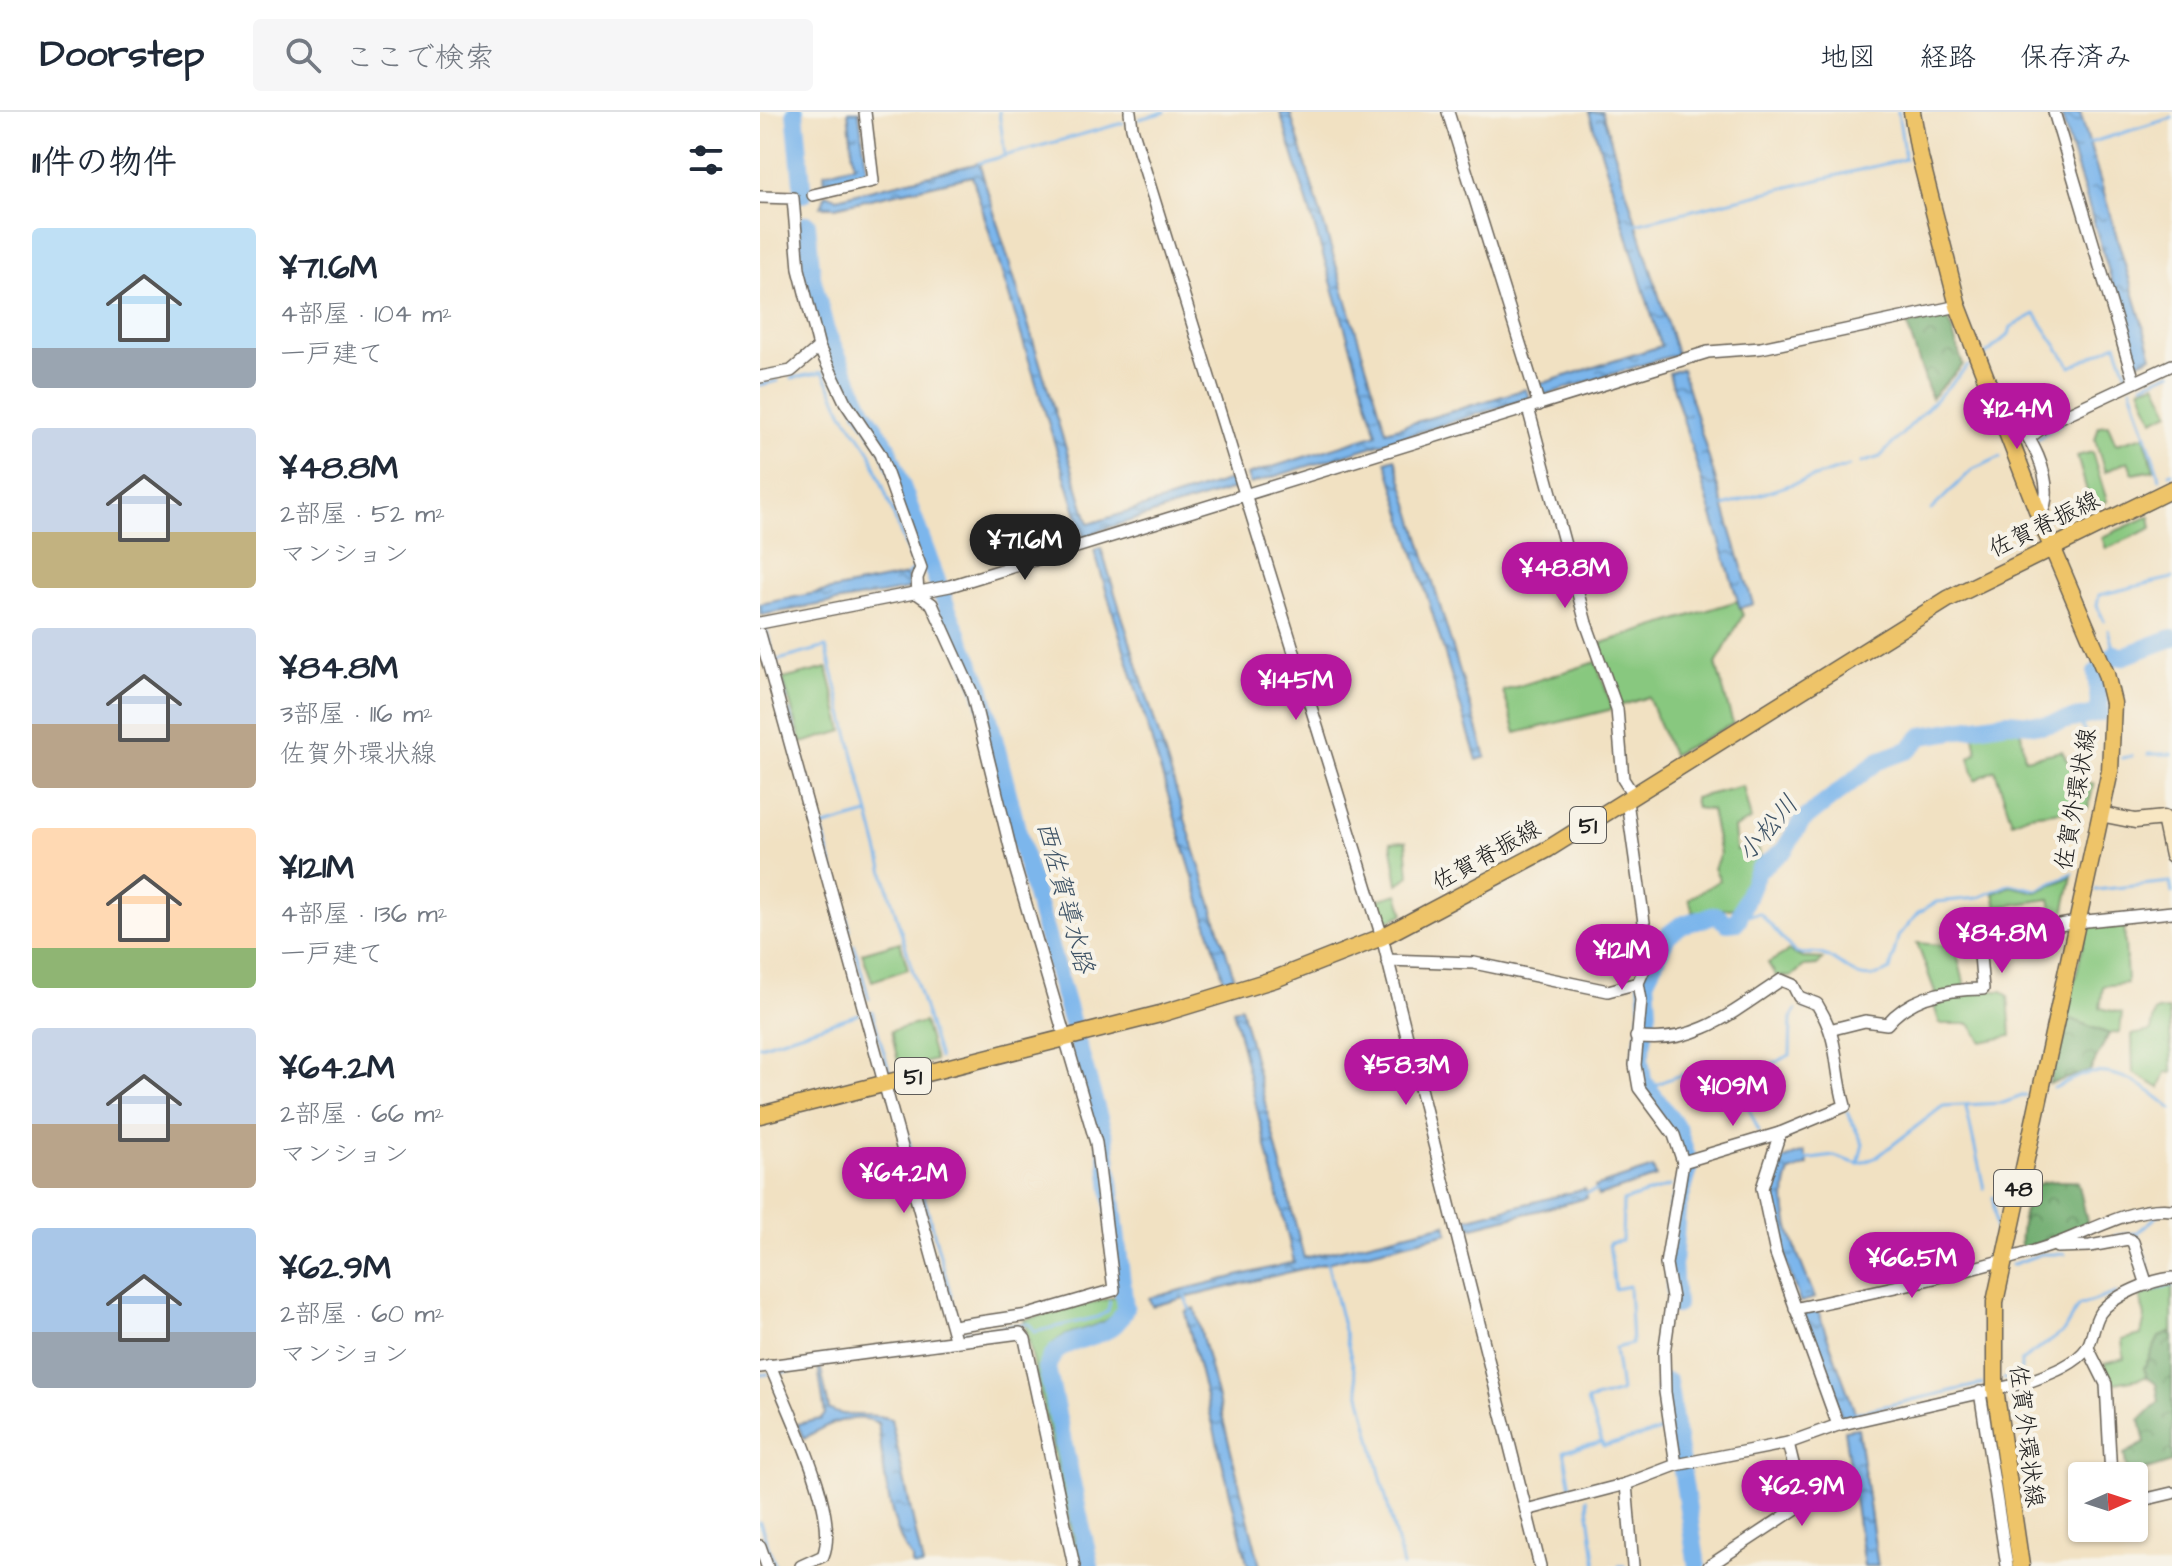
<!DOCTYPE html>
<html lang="ja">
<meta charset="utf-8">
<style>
:root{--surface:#fff;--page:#f6f6f7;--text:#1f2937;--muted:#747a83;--line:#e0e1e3;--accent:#b5179e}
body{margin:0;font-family:"Architects Daughter","Klee One",sans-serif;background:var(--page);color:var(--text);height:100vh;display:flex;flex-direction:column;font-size:30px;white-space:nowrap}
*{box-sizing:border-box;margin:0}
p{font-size:26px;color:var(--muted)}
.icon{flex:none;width:44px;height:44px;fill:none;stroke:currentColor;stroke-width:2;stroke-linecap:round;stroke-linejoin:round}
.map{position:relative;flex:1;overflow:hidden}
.details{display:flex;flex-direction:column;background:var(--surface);width:760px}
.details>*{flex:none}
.needle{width:52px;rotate:87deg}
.controls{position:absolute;left:1308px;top:1350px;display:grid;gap:16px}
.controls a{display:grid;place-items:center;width:80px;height:80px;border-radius:8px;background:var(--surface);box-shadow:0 2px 6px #0004;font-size:40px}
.price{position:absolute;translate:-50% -68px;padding:0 18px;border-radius:28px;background:var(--accent);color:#fff;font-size:26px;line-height:52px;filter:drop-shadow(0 2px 4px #0008)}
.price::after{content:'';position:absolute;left:50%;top:48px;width:24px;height:18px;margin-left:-12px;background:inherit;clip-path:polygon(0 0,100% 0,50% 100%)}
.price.current{background:#222;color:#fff}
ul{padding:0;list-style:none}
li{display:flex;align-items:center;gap:24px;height:200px;padding:0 32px}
li span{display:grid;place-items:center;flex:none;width:224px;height:160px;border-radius:8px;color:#555}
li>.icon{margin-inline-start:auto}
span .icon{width:96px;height:96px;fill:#fffc;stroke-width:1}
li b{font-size:34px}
h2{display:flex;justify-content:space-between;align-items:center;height:96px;padding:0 32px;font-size:34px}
header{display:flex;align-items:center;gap:48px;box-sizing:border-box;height:112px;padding:0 40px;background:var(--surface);border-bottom:2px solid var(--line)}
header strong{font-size:38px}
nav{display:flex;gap:44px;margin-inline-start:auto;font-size:28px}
.search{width:560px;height:72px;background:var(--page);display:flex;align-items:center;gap:20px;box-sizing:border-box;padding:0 28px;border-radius:8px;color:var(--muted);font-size:30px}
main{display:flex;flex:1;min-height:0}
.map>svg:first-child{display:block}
</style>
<header>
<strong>Doorstep</strong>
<div class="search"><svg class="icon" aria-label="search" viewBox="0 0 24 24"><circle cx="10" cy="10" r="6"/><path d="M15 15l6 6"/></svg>ここで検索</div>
<nav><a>地図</a><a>経路</a><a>保存済み</a></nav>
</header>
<main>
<section class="details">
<h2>11件の物件<svg class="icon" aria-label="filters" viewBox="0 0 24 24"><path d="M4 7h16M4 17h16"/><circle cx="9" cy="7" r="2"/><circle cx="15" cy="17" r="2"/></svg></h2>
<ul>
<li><span style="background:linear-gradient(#bfe0f5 75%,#9aa5b1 0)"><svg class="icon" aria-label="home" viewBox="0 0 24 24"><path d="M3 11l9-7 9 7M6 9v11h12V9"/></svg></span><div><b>¥71.6M</b><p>4部屋 · 104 m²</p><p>一戸建て</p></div></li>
<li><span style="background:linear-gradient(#c9d6e8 65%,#c2b280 0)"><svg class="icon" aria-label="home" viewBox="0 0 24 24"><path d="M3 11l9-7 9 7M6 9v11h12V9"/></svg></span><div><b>¥48.8M</b><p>2部屋 · 52 m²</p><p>マンション</p></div></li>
<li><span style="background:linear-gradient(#c9d6e8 60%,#b9a48a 0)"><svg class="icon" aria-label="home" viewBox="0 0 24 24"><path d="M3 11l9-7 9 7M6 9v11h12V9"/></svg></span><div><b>¥84.8M</b><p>3部屋 · 116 m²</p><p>佐賀外環状線</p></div></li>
<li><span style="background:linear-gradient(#ffd9b3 75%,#8fb573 0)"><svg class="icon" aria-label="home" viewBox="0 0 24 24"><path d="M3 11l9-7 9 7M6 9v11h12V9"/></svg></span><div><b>¥121M</b><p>4部屋 · 136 m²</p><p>一戸建て</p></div></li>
<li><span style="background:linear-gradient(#c9d6e8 60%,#b9a48a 0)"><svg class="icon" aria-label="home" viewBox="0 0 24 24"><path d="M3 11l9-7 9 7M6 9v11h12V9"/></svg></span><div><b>¥64.2M</b><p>2部屋 · 66 m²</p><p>マンション</p></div></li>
<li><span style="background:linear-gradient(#a9c7e8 65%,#9aa5b1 0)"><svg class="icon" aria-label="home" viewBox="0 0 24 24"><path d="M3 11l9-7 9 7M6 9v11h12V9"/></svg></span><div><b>¥62.9M</b><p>2部屋 · 60 m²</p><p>マンション</p></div></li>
</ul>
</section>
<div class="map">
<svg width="1412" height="1454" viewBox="0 0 1412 1454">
<defs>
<pattern id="forest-crowns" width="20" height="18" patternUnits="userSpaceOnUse" patternTransform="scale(2)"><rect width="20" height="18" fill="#6eac6e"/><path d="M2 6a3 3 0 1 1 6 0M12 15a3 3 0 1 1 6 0" fill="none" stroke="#5a8b5a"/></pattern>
<pattern id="water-ripples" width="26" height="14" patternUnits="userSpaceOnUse" patternTransform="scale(2)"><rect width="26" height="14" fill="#7bb6ec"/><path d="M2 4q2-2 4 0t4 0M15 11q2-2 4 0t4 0" fill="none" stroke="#6493be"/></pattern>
</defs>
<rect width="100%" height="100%" fill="#f7f3e8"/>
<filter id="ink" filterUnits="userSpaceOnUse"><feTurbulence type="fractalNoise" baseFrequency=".0125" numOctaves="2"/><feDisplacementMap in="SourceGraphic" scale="16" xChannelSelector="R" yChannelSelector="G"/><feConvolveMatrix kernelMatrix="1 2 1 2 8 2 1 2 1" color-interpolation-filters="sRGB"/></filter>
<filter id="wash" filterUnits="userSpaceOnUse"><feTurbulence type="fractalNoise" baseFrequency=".006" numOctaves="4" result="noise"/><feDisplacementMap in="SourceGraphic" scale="32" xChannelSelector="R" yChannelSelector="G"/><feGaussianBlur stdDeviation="1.8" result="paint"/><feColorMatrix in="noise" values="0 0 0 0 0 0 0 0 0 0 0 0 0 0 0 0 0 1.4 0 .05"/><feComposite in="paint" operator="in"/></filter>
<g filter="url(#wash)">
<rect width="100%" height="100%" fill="#f1e1c2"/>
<g fill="#88c87f" stroke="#52724e" stroke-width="2">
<polygon points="1396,271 1410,300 1393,308 1380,276"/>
<polygon points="1348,313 1356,332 1384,324 1394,358 1373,362 1368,349 1345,360 1335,328 1339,314"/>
<polygon points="1332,340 1347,389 1332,397 1317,344"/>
<polygon points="1390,404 1392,416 1346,437 1342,425"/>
<polygon points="977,489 983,503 956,552 973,612 912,643 888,585 860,594 839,532"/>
<polygon points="836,550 853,597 756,621 743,579"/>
<polygon points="67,556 83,619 42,631 23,567"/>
<polygon points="1260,614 1265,647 1302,639 1313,659 1314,675 1334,671 1328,696 1269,703 1252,710 1235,658 1215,668 1209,646 1217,640 1213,619"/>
<polygon points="983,674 991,708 974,716 976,738 998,737 1000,744 985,770 977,796 933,800 929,787 960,768 954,756 960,742 951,698 936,696 934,686"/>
<polygon points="646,729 649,764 638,772 631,730"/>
<polygon points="1312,764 1302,810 1295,810 1290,787 1237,795 1234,781 1251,774 1276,780"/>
<polygon points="638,782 644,802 621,812 614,789"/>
<polygon points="1364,809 1367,871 1343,874 1340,896 1362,901 1360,920 1349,922 1306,905 1328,812"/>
<polygon points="140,830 148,857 112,869 102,841"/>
<polygon points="1157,831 1195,834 1206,879 1242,879 1248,884 1251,924 1222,930 1210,912 1180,912 1172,888 1175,880"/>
<polygon points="1029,839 1042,846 1063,847 1058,853 1044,854 1031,865 1016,864 1008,851"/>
<polygon points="1409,898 1412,961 1406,960 1400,976 1373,961 1372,923 1391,919 1395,899"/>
<polygon points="164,910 175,948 140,958 131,919"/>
<polygon points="1407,1174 1412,1174 1412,1225 1408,1222 1384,1256 1387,1265 1350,1272 1345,1251 1364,1246 1362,1228 1381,1223 1385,1205 1380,1185"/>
<path d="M359 1184V1199C329 1227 297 1208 280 1253L325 1454H319L264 1208Z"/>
</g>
<g fill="url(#forest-crowns)" stroke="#456445" stroke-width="2">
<polygon points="1187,203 1203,253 1171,286 1147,213"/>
<polygon points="1306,905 1349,922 1330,959 1289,972"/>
<path d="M1318 1069 1328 1114 1262 1137C1257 1126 1266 1077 1279 1072 1289 1067 1307 1070 1318 1069Z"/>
<polygon points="1409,1221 1412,1225 1412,1350 1368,1364 1364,1342 1385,1331 1380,1308 1399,1289 1396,1272 1387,1265 1384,1256 1399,1225"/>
</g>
<g fill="url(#water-ripples)" stroke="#4c6984" stroke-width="2">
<polygon points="88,0 99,0 107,60 65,74 64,61 94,53"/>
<polygon points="520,0 530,0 626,319 766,277 769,286 490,372 487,363 617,322"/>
<polygon points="829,0 842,0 917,242 781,284 777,273 901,234"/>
<polygon points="1300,0 1320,0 1392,244 1377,251"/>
<polygon points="219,51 329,412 473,367 476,376 334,420 334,424 324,426 212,64 75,95 61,95 66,82 77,86"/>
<polygon points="922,257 993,492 980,496 909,261"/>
<polygon points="635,346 726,645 717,648 626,349"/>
<polygon points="341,436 474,865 464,868 334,438"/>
<polygon points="147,463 149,477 1,503 0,492"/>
<polygon points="481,895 544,1146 686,1112 688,1121 392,1194 389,1186 534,1150 473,898"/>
<path d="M1044 1040 1048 1053 1030 1060C1014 1098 1041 1149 1055 1186L1040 1190 1019 1130 1009 1077 1019 1049Z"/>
<polygon points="893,1056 896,1065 838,1084 835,1075"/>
<polygon points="825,1077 827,1086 705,1117 702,1108"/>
<polygon points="435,1196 500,1454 488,1454 425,1200"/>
<polygon points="1058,1199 1096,1303 1082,1305 1044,1202"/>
<path d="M58 1255 61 1256 69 1297C86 1308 111 1299 131 1307L163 1454H152V1446C128 1416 123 1350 118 1311 95 1299 63 1313 44 1327L37 1312 61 1307 65 1302Z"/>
<polygon points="1098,1316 1118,1454 1104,1454 1084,1318"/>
</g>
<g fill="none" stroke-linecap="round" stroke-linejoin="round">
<g stroke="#7bb6ec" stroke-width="3">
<polyline points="239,0 245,43"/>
<polyline points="379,7 405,0"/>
<polyline points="1329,31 1412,6"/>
<polyline points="219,51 363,11"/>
<polyline points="875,112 1145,47 1138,0"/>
<polyline points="1225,243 1249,222 1251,215 1275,202 1311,255 1356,232 1367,263"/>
<polyline points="32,266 63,260 83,301 110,340 154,457 147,463"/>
<polyline points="1383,272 1412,260"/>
<polyline points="0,273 18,269"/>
<polyline points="1371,276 1400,367"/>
<polyline points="1277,327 1304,309"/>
<polyline points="1101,351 1120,345 1208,254"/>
<polyline points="1409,362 1412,361"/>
<polyline points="964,394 1089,354"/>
<polyline points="1171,398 1213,357 1240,345"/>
<polyline points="1344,509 1337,494 1339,483 1412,466"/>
<polyline points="6,517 26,588"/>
<polyline points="1348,518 1355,542"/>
<polyline points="15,549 66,535 128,776 179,946"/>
<polyline points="29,599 43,648"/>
<polyline points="1318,607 1333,635"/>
<polyline points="1388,642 1412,642"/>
<polyline points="1362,646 1372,644"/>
<polyline points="47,663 54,690"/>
<polyline points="58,703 79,778"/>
<polyline points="61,715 108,702"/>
<polyline points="1336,778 1410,770 1412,781"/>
<polyline points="83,792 90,818"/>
<path d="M980 804 1000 801 1035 841C1044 843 1053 840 1061 842 1090 851 1094 877 1130 858L1138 825 1158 801 1176 790 1218 786 1250 772 1277 778 1313 761"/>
<polyline points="94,833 109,887"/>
<polyline points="1044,896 1054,896"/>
<polyline points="112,899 129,959"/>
<polyline points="0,934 99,902"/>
<path d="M1294 976C1305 971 1318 963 1330 961 1361 957 1391 978 1412 997"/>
<path d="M889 978C919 956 955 959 988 951L1000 958 1030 943 1031 906 1036 898"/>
<polyline points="136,983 201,1220 262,1212 270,1212 274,1220 338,1205 348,1199 350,1189"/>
<polyline points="1206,995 1224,1077"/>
<polyline points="1087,1000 1103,1032 1098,1052"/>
<polyline points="999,1019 986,990 987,974 1000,958"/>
<polyline points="1044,1048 1074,1044 1098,1052 1117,1045 1183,994 1243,991 1265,983"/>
<polyline points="823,1082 838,1078"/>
<polyline points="1233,1085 1236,1121"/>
<polyline points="1378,1120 1400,1102"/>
<polyline points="1355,1124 1377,1121 1391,1164"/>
<polyline points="567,1150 643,1454"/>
<polyline points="1251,1153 1281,1142 1305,1142"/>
<polyline points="424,1182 430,1198"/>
<polyline points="1374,1183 1412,1173"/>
<polyline points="365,1196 373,1195"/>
<polyline points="18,1261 61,1253"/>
<polyline points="0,1263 8,1262"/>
<polyline points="1244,1267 1261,1262 1261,1249 1303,1220 1318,1194 1356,1181"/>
<polyline points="1094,1301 1222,1272"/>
<polyline points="842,1330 844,1334 904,1318 897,1275"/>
<polyline points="812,1380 804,1339 842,1330 827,1289 861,1280 855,1236 872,1232 869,1174 855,1177 849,1131 862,1129 863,1089 910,1074"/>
<polyline points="827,1387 836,1454"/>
<polyline points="0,1411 15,1454"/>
<polyline points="859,1454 864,1454"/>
</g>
<g stroke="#7bb6ec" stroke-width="18">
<polyline points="35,0 43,82"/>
<path d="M47 112 52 165 66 219 103 298 127 334 187 496 221 575 265 748 345 1027 365 1196C353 1237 298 1215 287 1256L330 1454"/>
<polyline points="916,1193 913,1152 917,1098 930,1054 918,1017 883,969 880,946 888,899 886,867 908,823 921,813 956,803 967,811 977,810 998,758 1024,738 1041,710 1118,649 1148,638 1162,624 1248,610 1284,613 1340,601 1336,561 1355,542 1361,545 1412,526"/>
<polyline points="908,1270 937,1454"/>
</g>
</g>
</g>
<g filter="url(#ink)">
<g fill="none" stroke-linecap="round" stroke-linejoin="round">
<defs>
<g id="street">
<polyline points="370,0 372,16 622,825 780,1454"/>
<polyline points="688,0 779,293"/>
<polyline points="1294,0 1374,269"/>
<polyline points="53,83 113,69 105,0"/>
<polyline points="0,85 33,86 39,157 59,235 85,290 120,342 161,456 157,466 158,482 172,492 212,581 255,755 336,1031 354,1178 268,1203 193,1214"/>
<polyline points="0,265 31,259 59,235"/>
<path d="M1232 278 1239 281C1261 312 1303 367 1279 406"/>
<polyline points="768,296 826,511 857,597 863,667 874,684"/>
<polyline points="1270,325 1290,310 1412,253"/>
<polyline points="0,511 190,474 948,240 1001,236 1198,194"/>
<polyline points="0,522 195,1227"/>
<polyline points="867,689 889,846 878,871 881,888 875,953 879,976 914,1023 923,1050 906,1152 912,1186 904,1241 905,1280 916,1353"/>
<polyline points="627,848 714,851 848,879 878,871"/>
<path d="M1073 917 1105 909 1127 912C1150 884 1188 877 1223 877L1219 832 1225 826 1317 810 1412 800"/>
<path d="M876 925C933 935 976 898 1021 868L1033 873 1039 885 1057 892C1081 931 1073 952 1085 994L1020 1021 923 1050"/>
<polyline points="1020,1021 1002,1076 1016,1142 1078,1313"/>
<polyline points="1297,1135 1330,1134 1368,1127 1373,1130 1387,1173"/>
<path d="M1035 1197C1120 1178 1207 1161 1290 1134 1329 1121 1369 1094 1412 1098"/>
<polyline points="1328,1236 1346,1272 1351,1364"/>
<path d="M10 1253C27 1297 81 1402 63 1444L41 1454"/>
<polyline points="0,1255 260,1221 265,1227 314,1454"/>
<polyline points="1220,1280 1247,1454"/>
<polyline points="866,1372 873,1454"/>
<polyline points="1374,1390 1412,1381"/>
<path d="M766 1398 866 1372 916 1353 1028 1331 1078 1313 1268 1270C1286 1263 1316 1253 1327 1236 1333 1227 1333 1212 1340 1201 1352 1184 1391 1168 1412 1166"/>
<polyline points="0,1434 7,1454"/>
<polyline points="949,1454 1043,1392 1028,1331"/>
</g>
<polyline id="secondary" points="1340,702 1375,709 1404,706 1412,744"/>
<g id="primary">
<polyline points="1152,0 1160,45 1198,194 1284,416 1346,562 1353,591 1350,659 1235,1190 1235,1277 1261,1454"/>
<polyline points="0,1003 400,902 515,867 622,825 788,737 1188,487 1412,377"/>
</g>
</defs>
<use href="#street" stroke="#676156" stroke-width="14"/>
<use href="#secondary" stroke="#676156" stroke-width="17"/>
<use href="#primary" stroke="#676156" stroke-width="19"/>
<use href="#street" stroke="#fff" stroke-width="11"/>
<use href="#secondary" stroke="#f8e7c3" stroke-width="14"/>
<use href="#primary" stroke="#eec469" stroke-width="16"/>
</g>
</g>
<g text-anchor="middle" stroke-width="8" stroke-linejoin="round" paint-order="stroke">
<g fill="#f7f3e8" stroke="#5e5c59" stroke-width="2">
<rect x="810" y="695" width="36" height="36" rx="6"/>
<rect x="135" y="946" width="36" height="36" rx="6"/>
<rect x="1234" y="1058" width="48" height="36" rx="6"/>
</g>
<g font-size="22" font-weight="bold" fill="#1c1c1c">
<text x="828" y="721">51</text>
<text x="153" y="972">51</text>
<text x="1258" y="1084">48</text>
</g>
<g font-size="24" fill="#1c1c1c" stroke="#f7f3e8">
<text transform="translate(1284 412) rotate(-26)" y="8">佐賀脊振線</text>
<text transform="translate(1315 687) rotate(-80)" y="8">佐賀外環状線</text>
<text transform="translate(726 743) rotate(-29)" y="8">佐賀脊振線</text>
<text transform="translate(1267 1324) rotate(83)" y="8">佐賀外環状線</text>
</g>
<g font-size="26" font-style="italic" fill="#3d5265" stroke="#f7f3e8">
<text transform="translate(1007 716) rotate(-49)" y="9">小松川</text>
<text transform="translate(306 785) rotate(75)" y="9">西佐賀導水路</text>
</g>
</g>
</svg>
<div class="controls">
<a><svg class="needle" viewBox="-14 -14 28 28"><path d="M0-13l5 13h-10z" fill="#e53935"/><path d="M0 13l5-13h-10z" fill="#747a83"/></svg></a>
</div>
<b class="price" style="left:1257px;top:339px">¥124M</b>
<b class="price current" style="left:265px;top:470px">¥71.6M</b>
<b class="price" style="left:805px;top:498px">¥48.8M</b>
<b class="price" style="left:536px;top:610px">¥145M</b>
<b class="price" style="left:1242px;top:863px">¥84.8M</b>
<b class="price" style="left:862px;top:880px">¥121M</b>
<b class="price" style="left:646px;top:995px">¥58.3M</b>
<b class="price" style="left:973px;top:1016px">¥109M</b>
<b class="price" style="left:144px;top:1103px">¥64.2M</b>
<b class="price" style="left:1152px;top:1188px">¥66.5M</b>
<b class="price" style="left:1042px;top:1416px">¥62.9M</b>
</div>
</main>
